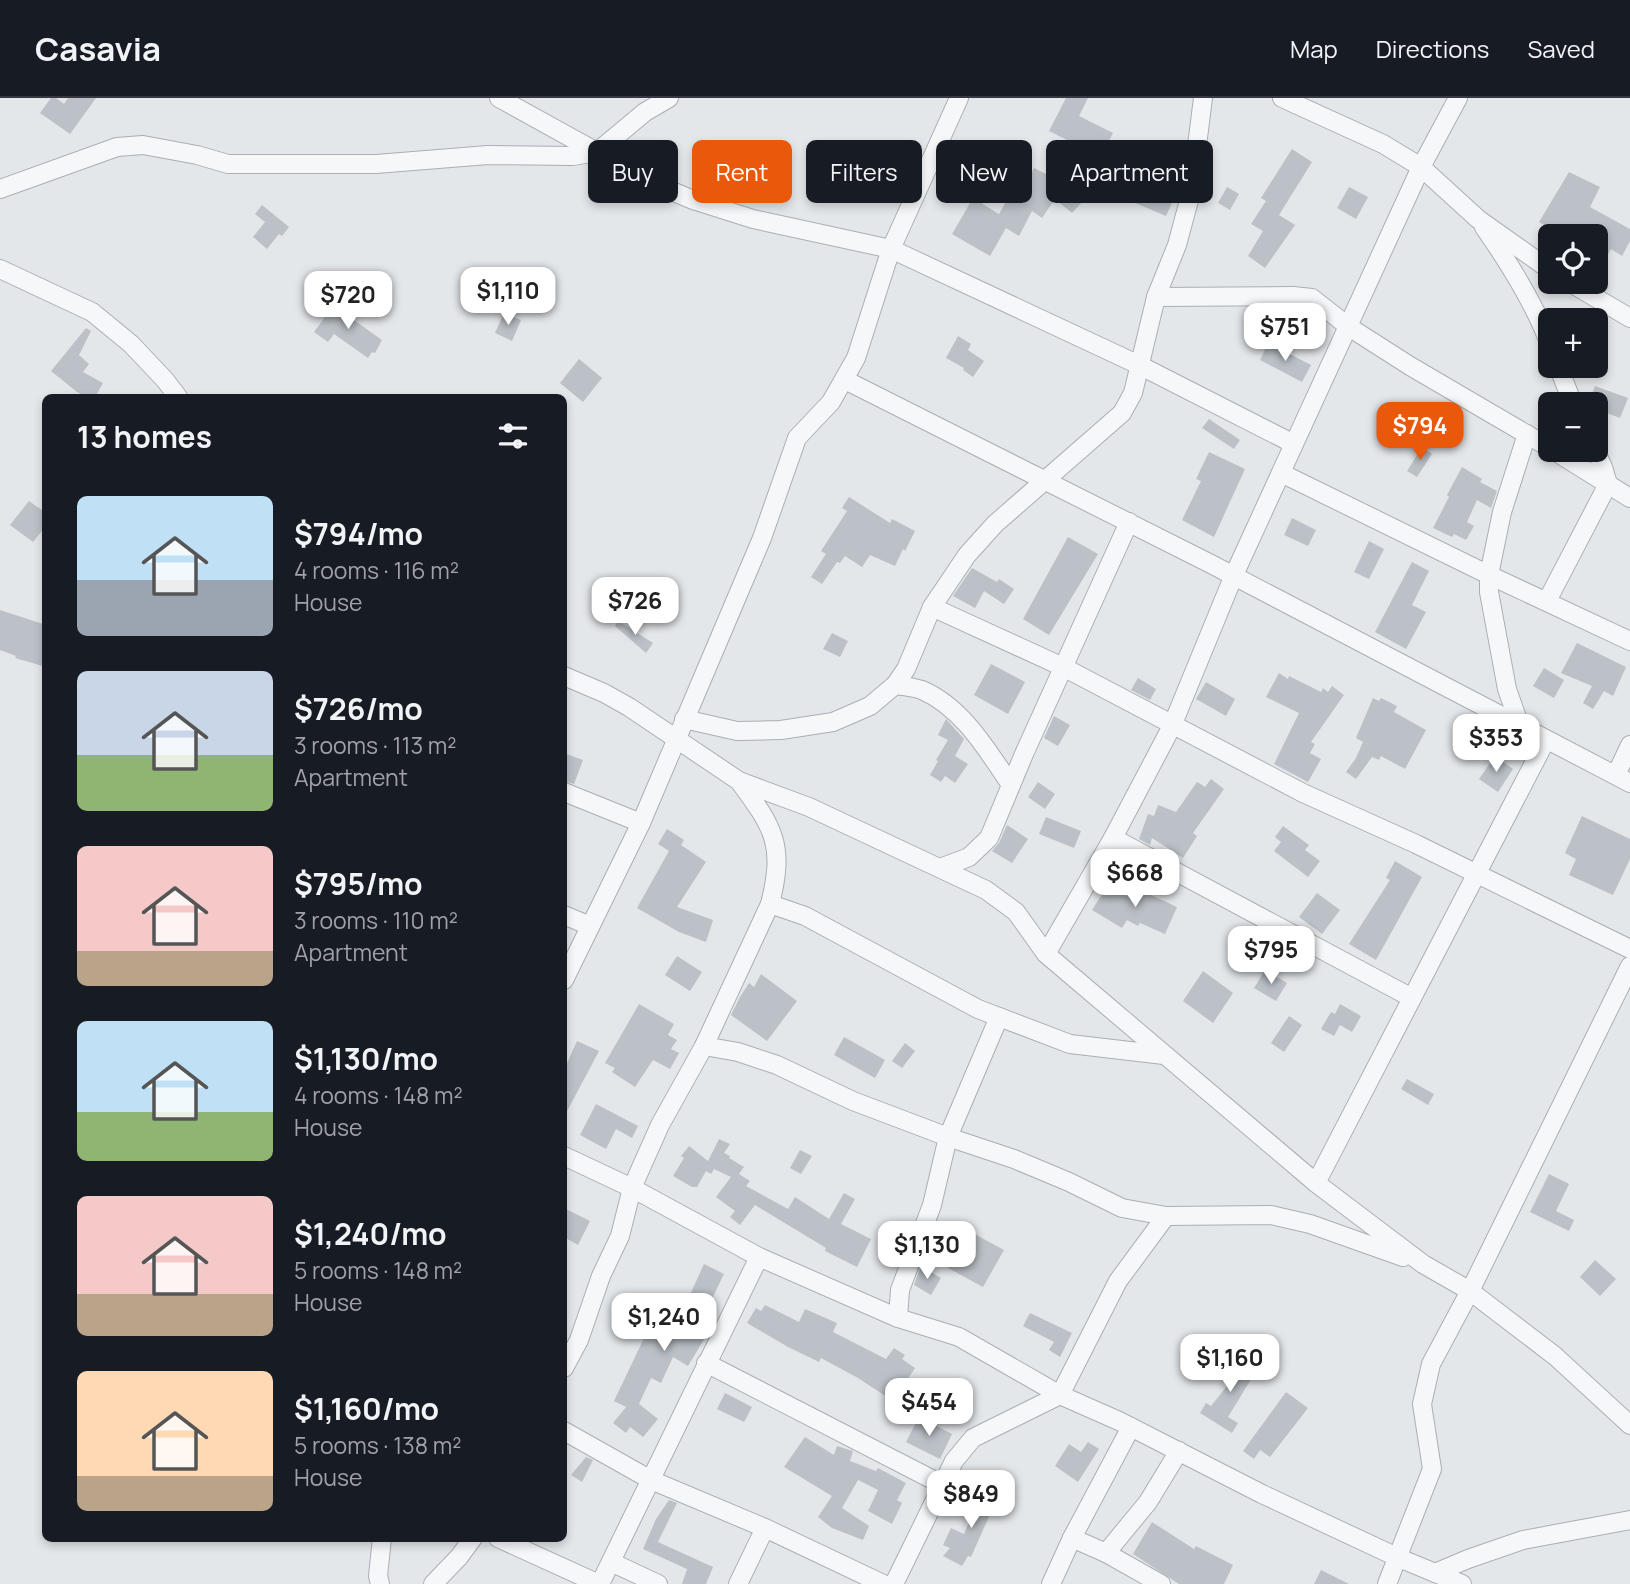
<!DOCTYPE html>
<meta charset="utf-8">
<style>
:root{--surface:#171b24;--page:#242831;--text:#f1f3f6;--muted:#9ea1a6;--line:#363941;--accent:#ea580c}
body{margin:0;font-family:Manrope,sans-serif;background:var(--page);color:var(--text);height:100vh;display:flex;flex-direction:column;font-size:26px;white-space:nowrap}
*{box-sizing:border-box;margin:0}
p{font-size:23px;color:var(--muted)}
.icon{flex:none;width:38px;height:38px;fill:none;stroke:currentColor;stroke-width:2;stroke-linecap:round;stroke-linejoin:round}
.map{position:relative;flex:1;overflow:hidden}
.side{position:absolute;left:42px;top:296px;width:525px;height:1148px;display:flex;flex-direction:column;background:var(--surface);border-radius:10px;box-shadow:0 4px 10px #0003}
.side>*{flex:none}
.top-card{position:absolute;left:588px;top:42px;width:665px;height:63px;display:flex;gap:14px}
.controls{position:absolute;left:1538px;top:126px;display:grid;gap:14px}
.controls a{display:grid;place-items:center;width:70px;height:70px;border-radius:10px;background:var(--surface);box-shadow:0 4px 10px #0003;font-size:35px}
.price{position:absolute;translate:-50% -60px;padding:0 16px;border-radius:14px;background:#fff;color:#222;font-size:23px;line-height:46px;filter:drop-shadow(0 2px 4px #0008)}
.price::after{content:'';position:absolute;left:50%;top:42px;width:21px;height:16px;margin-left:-10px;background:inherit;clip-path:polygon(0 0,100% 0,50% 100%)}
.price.active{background:var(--accent);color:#fff}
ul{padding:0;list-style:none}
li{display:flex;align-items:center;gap:21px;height:175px;padding:0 35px}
li span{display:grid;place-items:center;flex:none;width:196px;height:140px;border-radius:10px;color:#555}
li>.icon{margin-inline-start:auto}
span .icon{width:84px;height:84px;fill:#fffc;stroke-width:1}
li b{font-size:30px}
h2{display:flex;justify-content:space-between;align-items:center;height:84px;padding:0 35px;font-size:30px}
.tag{padding:0 24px;border-radius:10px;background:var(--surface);box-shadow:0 4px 10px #0003;font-size:24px;line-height:63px}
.tag.active{background:var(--accent);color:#fff}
header{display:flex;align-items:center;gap:42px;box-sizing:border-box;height:98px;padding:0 35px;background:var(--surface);border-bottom:2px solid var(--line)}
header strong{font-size:33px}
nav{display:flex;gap:38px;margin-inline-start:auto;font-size:24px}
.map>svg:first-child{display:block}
</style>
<header>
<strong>Casavia</strong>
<nav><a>Map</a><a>Directions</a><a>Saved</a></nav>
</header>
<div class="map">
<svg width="1630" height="1486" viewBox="0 0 1630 1486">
<rect width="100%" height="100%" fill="#e4e7ea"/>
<g fill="#bbc1c7">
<polygon points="51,0 56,0 64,6 68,0 96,0 70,36 40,15"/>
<polygon points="1066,0 1088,0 1079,18 1113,35 1095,70 1104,76 1093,92 1072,115 1055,101 1042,120 1032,113 1019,138 1006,130 990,158 952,136 973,100 999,116 1007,102 1008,103 1021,74 1030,78 1034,70 1060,83 1083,50 1049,33"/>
<polygon points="1292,51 1312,64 1279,117 1295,127 1265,170 1248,158 1263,133 1251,126 1266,103 1261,100"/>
<polygon points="1569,74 1600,89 1590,109 1630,131 1630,143 1622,158 1611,151 1596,178 1596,138 1562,138 1539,124"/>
<polygon points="1143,80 1177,94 1166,118 1133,104"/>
<polygon points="1227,89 1239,96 1230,112 1218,105"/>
<polygon points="1349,89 1368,99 1356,121 1337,110"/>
<polygon points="262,107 289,129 282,138 279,136 267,151 253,139 265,124 255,116"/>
<polygon points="336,204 350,215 348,218 382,242 375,255 372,254 368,260 334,236 328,244 314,234"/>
<polygon points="504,215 521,222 512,243 495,235"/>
<polygon points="86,230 91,233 79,257 89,266 83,274 103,285 95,299 86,299 77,294 51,273"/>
<polygon points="958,238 971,246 968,252 984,263 973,279 963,272 964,270 946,260"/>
<polygon points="1268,245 1311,267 1302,284 1260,262"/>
<polygon points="579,261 602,280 583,304 560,285"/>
<polygon points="1595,288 1628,300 1620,320 1596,311 1596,306 1588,306"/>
<polygon points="1209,321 1240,342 1234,351 1202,330"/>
<polygon points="1422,349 1432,356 1417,379 1407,373"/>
<polygon points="1209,354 1245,371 1214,439 1182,422 1201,383 1196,381"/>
<polygon points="1462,369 1482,381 1480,384 1497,393 1491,410 1477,402 1467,424 1474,428 1466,442 1454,436 1452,439 1433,430 1449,399 1447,397"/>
<polygon points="849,399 890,425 892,421 915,433 905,453 903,451 895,468 870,457 862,469 845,458 840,465 837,464 822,486 811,479 826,456 821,453 847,413 842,410"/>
<polygon points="29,403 46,415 46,428 33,444 10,427"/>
<polygon points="1292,420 1316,432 1308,448 1284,437"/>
<polygon points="1068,439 1098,456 1049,537 1023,521"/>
<polygon points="1369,443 1384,451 1369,481 1354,474"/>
<polygon points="1412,464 1429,473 1412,507 1426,514 1406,551 1375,534"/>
<polygon points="972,470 997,484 999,481 1014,491 1004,506 984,493 975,510 953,498"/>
<polygon points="601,495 618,506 609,519 592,509"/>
<polygon points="0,512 46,527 46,569 15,560 16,558 0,552"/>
<polygon points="618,523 653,545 646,555 615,528"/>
<polygon points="832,535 848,543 840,559 823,551"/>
<polygon points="1577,545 1626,569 1613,598 1604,593 1593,611 1583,605 1592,588 1561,575"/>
<polygon points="991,566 1025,584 1008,616 974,597"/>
<polygon points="1544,570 1564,582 1554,600 1533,588"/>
<polygon points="1279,575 1288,581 1289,578 1321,594 1323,590 1328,594 1332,588 1344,597 1311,644 1315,646 1310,655 1321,661 1308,684 1274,666 1299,615 1266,599"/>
<polygon points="1138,580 1156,591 1150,602 1131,592"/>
<polygon points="1206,584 1235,601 1226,618 1196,601"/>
<polygon points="1373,600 1379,603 1381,600 1397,608 1394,614 1426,632 1405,671 1381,658 1379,662 1372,659 1356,681 1346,674 1356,660 1363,644 1356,640"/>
<polygon points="1054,618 1070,627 1058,648 1044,640"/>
<polygon points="946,621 964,641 955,658 968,666 955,685 945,678 941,684 930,677 938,663 936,662 948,642 938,637"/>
<polygon points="564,655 583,662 574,686 564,683"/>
<polygon points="1495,658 1513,671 1498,694 1479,681"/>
<polygon points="1211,681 1224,691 1193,735 1197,738 1183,760 1152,740 1150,747 1139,741 1148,716 1154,718 1158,707 1176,714 1197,684 1205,689"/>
<polygon points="1038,684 1055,696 1045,711 1028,699"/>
<polygon points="1582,718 1630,741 1630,761 1613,797 1569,777 1576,761 1565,755"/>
<polygon points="1046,719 1081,733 1074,750 1039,736"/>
<polygon points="1007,727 1028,741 1012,765 992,753 999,745"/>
<polygon points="1283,728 1309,747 1305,752 1320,763 1308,779 1274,753 1281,744 1275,739"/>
<polygon points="667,731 684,742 681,747 706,764 677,809 713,822 706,844 679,834 637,810 669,753 658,746"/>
<polygon points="1395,763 1422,779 1376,862 1349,846 1390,782 1386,780"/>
<polygon points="1108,787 1130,800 1138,791 1177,809 1165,836 1140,825 1138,828 1127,822 1122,830 1092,812"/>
<polygon points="1317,795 1340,812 1322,836 1299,819"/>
<polygon points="677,858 702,874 690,893 665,877"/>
<polygon points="1265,872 1287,885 1276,903 1254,890"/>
<polygon points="1203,873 1233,895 1213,925 1183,903"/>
<polygon points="761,876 797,903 767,943 731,917 740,899 749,885 754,889"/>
<polygon points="639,906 674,926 668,937 677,942 671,951 679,955 670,971 653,962 635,989 612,974 615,970 605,965"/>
<polygon points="1340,906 1361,918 1352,934 1340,927 1334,938 1321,931 1331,914 1335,916"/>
<polygon points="1289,918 1302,927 1284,954 1271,945"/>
<polygon points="844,939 885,962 875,980 834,957"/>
<polygon points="577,943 599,953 564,1019 564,972"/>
<polygon points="905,945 915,953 902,970 892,963"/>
<polygon points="1407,981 1434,996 1428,1007 1401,991"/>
<polygon points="596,1006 638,1028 632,1040 616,1031 606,1051 580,1037"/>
<polygon points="719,1041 730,1046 724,1055 730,1058 729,1060 744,1069 739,1076 750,1083 746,1088 788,1111 795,1099 829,1121 844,1095 855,1101 841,1126 871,1141 857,1169 825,1153 826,1150 755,1107 740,1127 730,1119 735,1113 716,1099 731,1079 714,1071 711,1076 706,1073 697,1089 692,1089 673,1078 684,1060 681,1058 689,1048 708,1063"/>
<polygon points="800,1052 812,1058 801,1076 790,1070"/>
<polygon points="1549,1076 1569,1086 1556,1113 1574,1122 1569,1133 1530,1114"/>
<polygon points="564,1110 590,1123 578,1147 564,1139"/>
<polygon points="969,1133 1004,1152 983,1189 948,1170"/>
<polygon points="1595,1162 1616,1181 1600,1198 1580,1179"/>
<polygon points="704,1166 724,1176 704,1217 709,1220 700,1235 706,1238 688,1268 673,1259 661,1285 651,1280 639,1306 658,1321 643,1339 630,1329 626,1335 613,1325 626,1309 614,1303 646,1236 660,1214 684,1228 699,1204 689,1199"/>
<polygon points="921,1168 941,1180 931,1197 914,1187"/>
<polygon points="765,1207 799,1224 805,1211 837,1225 833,1234 886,1261 894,1250 905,1257 902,1261 915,1270 903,1288 897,1284 887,1299 858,1280 821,1260 819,1264 788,1249 747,1225 756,1210 761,1213"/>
<polygon points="1030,1215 1072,1235 1060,1259 1049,1252 1054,1244 1023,1228"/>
<polygon points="1230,1255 1256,1273 1228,1319 1238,1325 1232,1335 1200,1315 1206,1305 1211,1308 1236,1277 1223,1271"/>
<polygon points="1286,1294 1308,1310 1270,1359 1260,1352 1254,1361 1243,1353"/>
<polygon points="725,1295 752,1309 744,1324 717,1311"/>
<polygon points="919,1319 952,1336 940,1361 906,1344"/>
<polygon points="805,1339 834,1357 837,1348 853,1353 850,1363 876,1373 878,1370 906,1385 897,1402 902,1405 892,1426 868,1413 878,1392 858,1382 842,1410 869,1428 863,1442 832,1430 818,1419 832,1398 784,1369"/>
<polygon points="1088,1344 1099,1351 1078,1384 1055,1368 1069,1346 1081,1354"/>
<polygon points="586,1359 593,1362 582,1384 571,1377"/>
<polygon points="984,1389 999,1396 971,1459 968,1458 962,1468 943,1458 950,1450 943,1447 951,1430 964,1436"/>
<polygon points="669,1402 677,1405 658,1444 713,1469 706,1486 682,1486 687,1471 643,1451 656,1421"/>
<polygon points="1152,1424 1194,1451 1196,1448 1233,1467 1224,1486 1179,1486 1133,1456"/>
<polygon points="1321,1472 1349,1486 1314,1486"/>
</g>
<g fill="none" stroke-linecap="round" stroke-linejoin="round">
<defs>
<g id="minor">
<polyline points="499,0 653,85 693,102 753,121 891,151 1139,267 1294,346"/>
<polyline points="1282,0 1383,46 1421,69 1478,121 1550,172"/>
<polyline points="0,91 117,49 143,47 197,57 228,66 376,66 488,57 573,58 597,54 645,14 669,0"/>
<path d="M1484 129C1509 165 1535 206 1550 247"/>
<polyline points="0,171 92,214 131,246 165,282 178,299"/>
<polyline points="1569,184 1630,220"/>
<polyline points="1156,199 1293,198 1312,200 1349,229 1410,268 1550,350"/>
<polyline points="1558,268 1573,306"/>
<polyline points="845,282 1209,465 1630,685"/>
<polyline points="1553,352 1630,400"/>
<polyline points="1281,375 1489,477 1630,543"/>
<polyline points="1547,503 1608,386 1603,369 1595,352"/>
<polyline points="932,509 1063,569 1303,695 1416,746 1630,851"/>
<polyline points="564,578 604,595 629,609 739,683 809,709 986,792 1016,814 1046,856 1316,1085 1423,1166 1470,1193 1555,1258 1630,1327"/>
<path d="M895 587C903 588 913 589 922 592 963 610 987 652 1011 687"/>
<polyline points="684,621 737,633 781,632 833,624 870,608 895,587 906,571 932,509 967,457 995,426 1122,315 1133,295 1156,199 1177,147 1191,95 1203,0"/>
<polyline points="1520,628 1507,591 1489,494 1489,477 1502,414 1527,336"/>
<polyline points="1616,677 1630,647"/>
<polyline points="564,694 641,725"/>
<polyline points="1113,740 1412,900"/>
<polyline points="940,770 969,759 989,740 1024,656 1129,424"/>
<polyline points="770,806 805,818 978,911 1070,946 1164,957"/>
<polyline points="564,817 590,828"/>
<polyline points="1046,856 1113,740 1172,628 1234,477 1421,69 1458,0"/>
<polyline points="564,882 641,725 762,440 797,340 831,304 856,260 891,151 959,0"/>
<polyline points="704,948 738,954 777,967 853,1003 948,1039 1014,1061 1069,1084 1122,1110 1166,1118 1271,1117 1310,1126 1403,1159"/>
<polyline points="564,1058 632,1090 759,1159 898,1220 959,1239 1060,1297 1119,1323 1262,1396 1399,1460 1462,1486"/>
<polyline points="1316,1085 1546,642"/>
<polyline points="898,1220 900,1192 932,1107 948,1039 999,919"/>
<polyline points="706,1265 943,1387"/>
<path d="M564 1270 579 1242 601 1178 620 1138 632 1090 660 1027 704 948 770 806C785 747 774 730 739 683"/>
<polyline points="564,1333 651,1382 765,1430 883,1486"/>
<polyline points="498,1440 599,1486"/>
<polyline points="1072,1440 1106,1455 1161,1486"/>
<polyline points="1106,1455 1148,1404 1179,1353"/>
<polyline points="611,1464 658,1486"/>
<polyline points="1435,1475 1468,1461 1523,1442 1630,1422"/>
<polyline points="380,1486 378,1478 382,1440"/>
<polyline points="433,1486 459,1459 473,1440"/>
<polyline points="600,1486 759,1159"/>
<polyline points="738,1486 765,1430"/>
<polyline points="894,1486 954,1363 973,1340 1060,1297 1118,1183 1166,1118"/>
<polyline points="1051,1486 1072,1440 1131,1329"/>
<polyline points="1387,1486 1432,1371 1422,1306 1431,1266 1470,1193 1630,868"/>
</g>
</defs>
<use href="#minor" stroke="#a9afb4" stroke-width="20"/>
<use href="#minor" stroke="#f6f7f9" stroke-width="18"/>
</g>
</svg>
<div class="controls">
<a><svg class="icon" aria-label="locate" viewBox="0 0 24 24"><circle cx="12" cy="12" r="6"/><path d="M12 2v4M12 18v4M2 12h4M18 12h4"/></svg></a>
<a>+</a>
<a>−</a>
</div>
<b class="price" style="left:508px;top:229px">$1,110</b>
<b class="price" style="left:348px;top:233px">$720</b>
<b class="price" style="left:1285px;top:265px">$751</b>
<b class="price active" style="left:1420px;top:364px">$794</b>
<b class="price" style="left:635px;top:539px">$726</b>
<b class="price" style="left:1496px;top:676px">$353</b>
<b class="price" style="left:1135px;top:811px">$668</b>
<b class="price" style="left:1271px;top:888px">$795</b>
<b class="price" style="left:927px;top:1183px">$1,130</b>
<b class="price" style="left:664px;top:1255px">$1,240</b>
<b class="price" style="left:1230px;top:1296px">$1,160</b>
<b class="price" style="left:929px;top:1340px">$454</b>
<b class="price" style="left:971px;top:1432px">$849</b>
<div class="top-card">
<a class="tag">Buy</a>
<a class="tag active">Rent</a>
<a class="tag">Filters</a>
<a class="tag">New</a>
<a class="tag">Apartment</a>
</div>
<section class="side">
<h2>13 homes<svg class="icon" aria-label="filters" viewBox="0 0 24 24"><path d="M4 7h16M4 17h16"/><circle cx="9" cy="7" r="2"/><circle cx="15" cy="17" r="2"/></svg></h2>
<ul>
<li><span style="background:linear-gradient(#bfe0f5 60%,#9aa5b1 0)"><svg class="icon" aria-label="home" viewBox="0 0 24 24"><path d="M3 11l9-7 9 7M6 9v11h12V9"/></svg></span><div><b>$794/mo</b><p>4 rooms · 116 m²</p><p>House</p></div></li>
<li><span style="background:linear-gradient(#c9d6e8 60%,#8fb573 0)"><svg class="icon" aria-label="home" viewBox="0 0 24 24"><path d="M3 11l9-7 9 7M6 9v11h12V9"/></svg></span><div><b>$726/mo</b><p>3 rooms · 113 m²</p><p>Apartment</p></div></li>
<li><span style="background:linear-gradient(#f6c9c9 75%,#b9a48a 0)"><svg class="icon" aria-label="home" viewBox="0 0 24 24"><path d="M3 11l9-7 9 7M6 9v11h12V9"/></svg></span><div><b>$795/mo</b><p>3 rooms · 110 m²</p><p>Apartment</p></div></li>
<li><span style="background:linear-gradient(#bfe0f5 65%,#8fb573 0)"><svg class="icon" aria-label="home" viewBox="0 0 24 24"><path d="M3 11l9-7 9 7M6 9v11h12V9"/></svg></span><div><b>$1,130/mo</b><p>4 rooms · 148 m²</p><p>House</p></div></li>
<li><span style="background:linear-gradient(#f6c9c9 70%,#b9a48a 0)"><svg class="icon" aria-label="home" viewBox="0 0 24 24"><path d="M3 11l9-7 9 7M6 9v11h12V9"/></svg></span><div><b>$1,240/mo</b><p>5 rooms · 148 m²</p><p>House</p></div></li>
<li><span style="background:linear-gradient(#ffd9b3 75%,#b9a48a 0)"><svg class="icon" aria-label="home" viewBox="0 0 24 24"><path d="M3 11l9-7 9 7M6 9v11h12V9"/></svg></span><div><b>$1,160/mo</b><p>5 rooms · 138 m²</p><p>House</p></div></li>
</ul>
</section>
</div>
